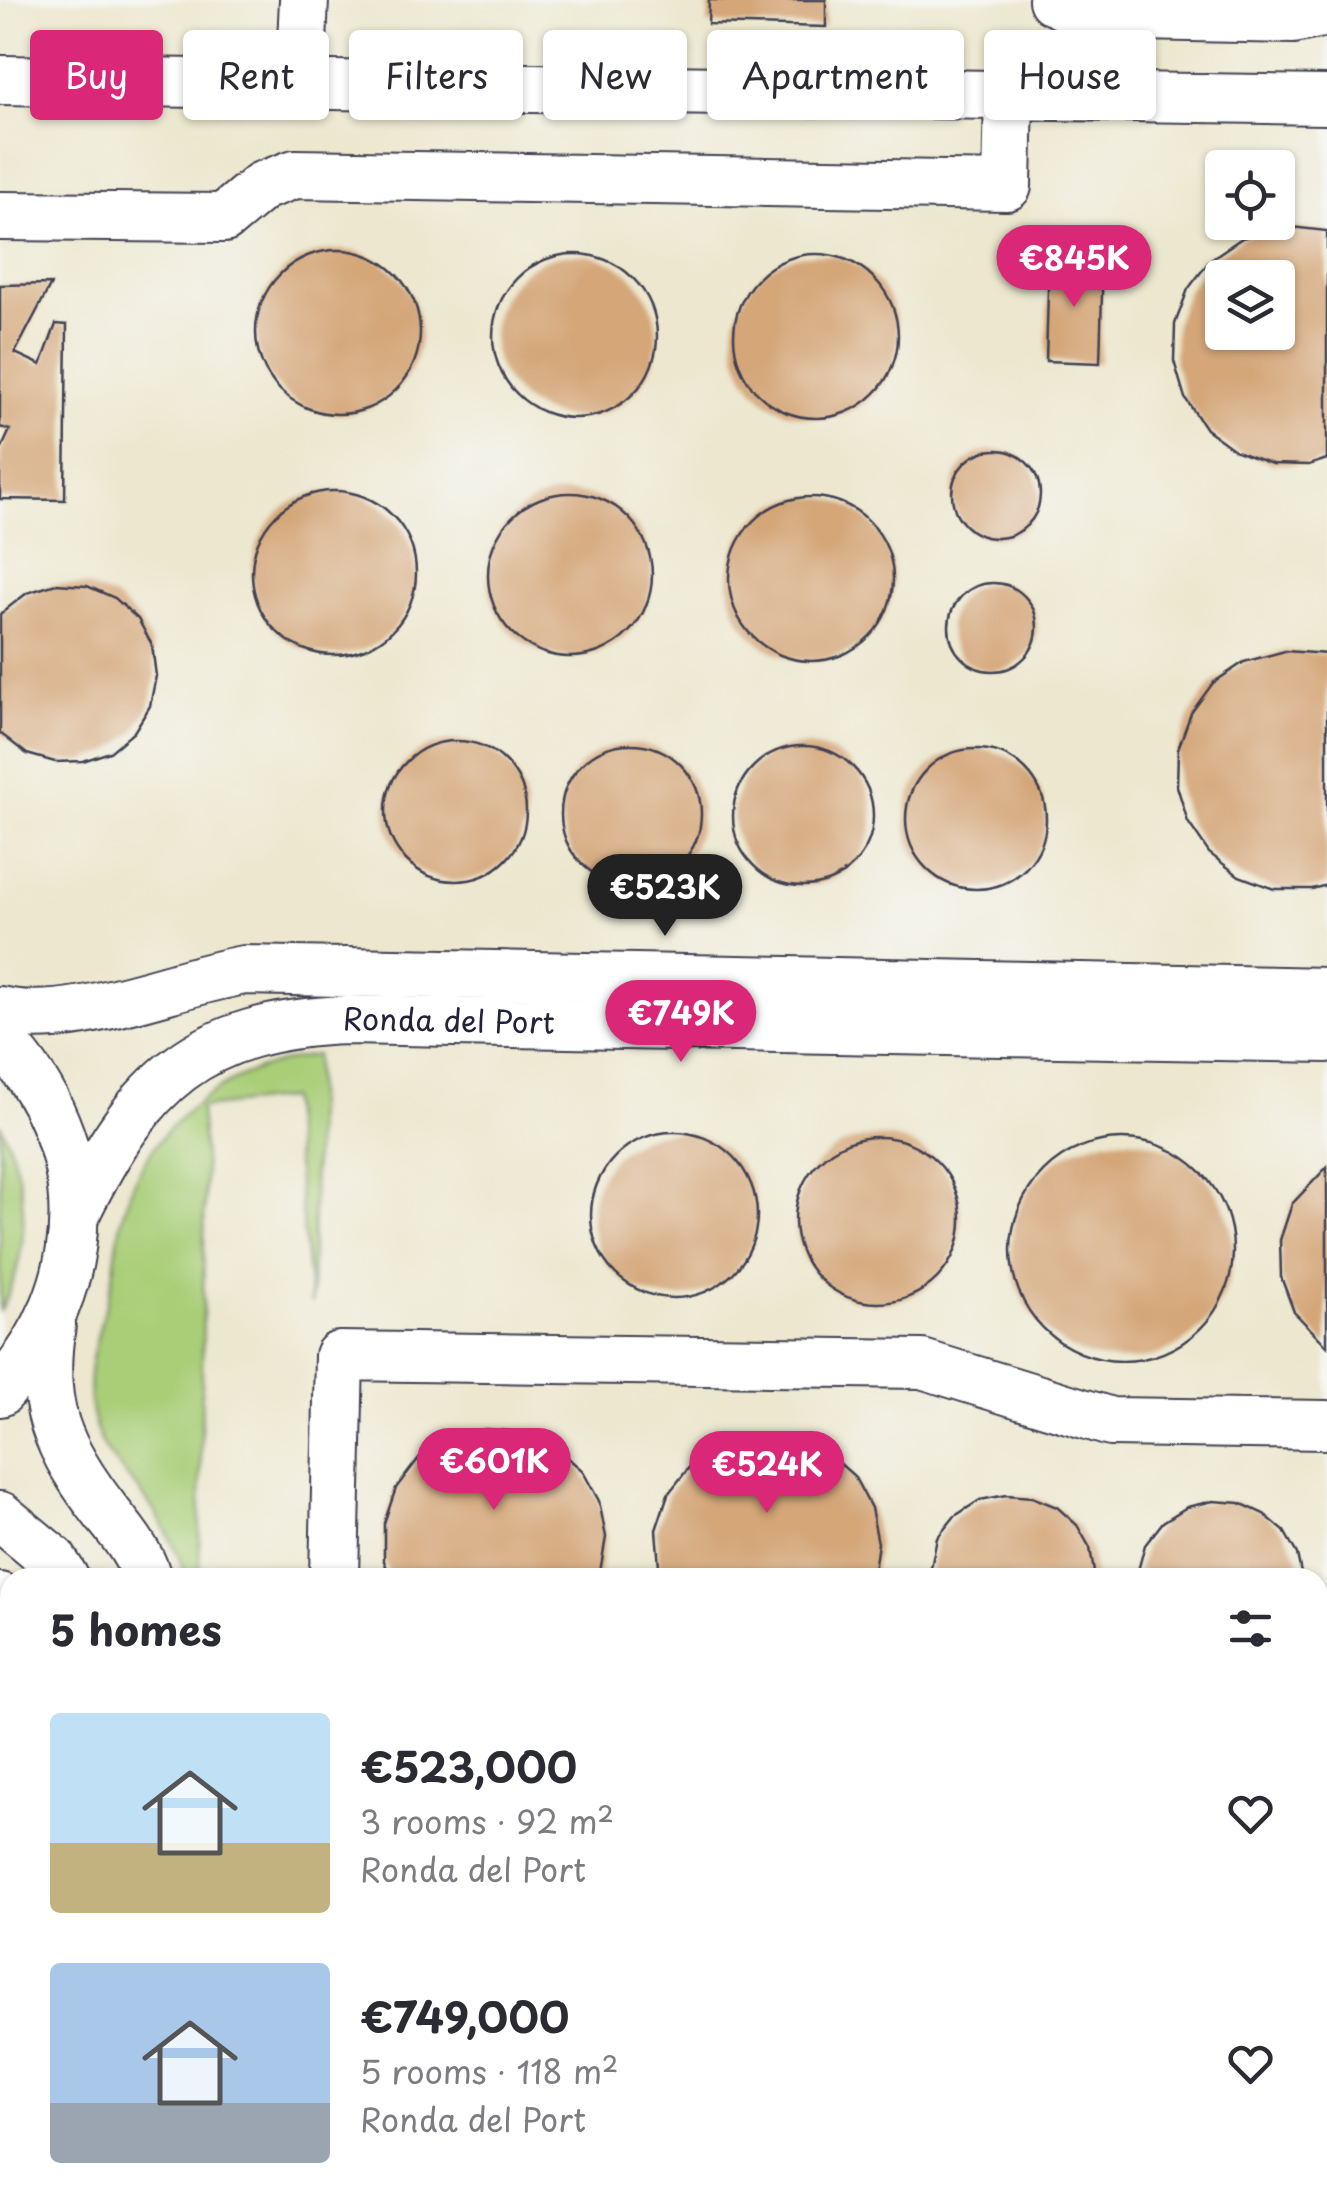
<!DOCTYPE html>
<meta charset="utf-8">
<style>
:root{--surface:#fff;--page:#f2f2f3;--text:#2b2b33;--muted:#7c7c81;--accent:#db2777}
body{margin:0;font-family:"Playpen Sans",sans-serif;background:var(--page);color:var(--text);height:100vh;display:flex;flex-direction:column;font-size:38px;white-space:nowrap}
*{box-sizing:border-box;margin:0}
p{font-size:32px;color:var(--muted)}
.icon{flex:none;width:55px;height:55px;fill:none;stroke:currentColor;stroke-width:2;stroke-linecap:round;stroke-linejoin:round}
.map{position:relative;flex:1;overflow:hidden}
.details{position:absolute;left:0px;top:1568px;width:1328px;height:642px;display:flex;flex-direction:column;background:var(--surface);border-radius:30px 30px 0 0;box-shadow:0 2px 8px #0004}
.details>*{flex:none}
.top-card{position:absolute;left:30px;top:30px;width:1268px;height:90px;display:flex;gap:20px}
.tools{position:absolute;left:1205px;top:150px;display:grid;gap:20px}
.tools a{display:grid;place-items:center;width:90px;height:90px;border-radius:10px;background:var(--surface);box-shadow:0 2px 8px #0004;font-size:50px}
.price{position:absolute;translate:-50% -85px;padding:0 22px;border-radius:35px;background:var(--accent);color:#fff;font-size:32px;line-height:65px;filter:drop-shadow(0 2px 5px #0008)}
.price::after{content:'';position:absolute;left:50%;top:60px;width:30px;height:22px;margin-left:-15px;background:inherit;clip-path:polygon(0 0,100% 0,50% 100%)}
.price.selected{background:#222;color:#fff}
ul{padding:0;list-style:none}
li{display:flex;align-items:center;gap:30px;height:250px;padding:0 50px}
li span{display:grid;place-items:center;flex:none;width:280px;height:200px;border-radius:10px;color:#555}
li>.icon{margin-inline-start:auto}
span .icon{width:120px;height:120px;fill:#fffc;stroke-width:1}
li b{font-size:42px}
h2{display:flex;justify-content:space-between;align-items:center;height:120px;padding:0 50px;font-size:42px}
.tag{padding:0 35px;border-radius:10px;background:var(--surface);box-shadow:0 2px 8px #0004;font-size:35px;line-height:90px}
.tag.selected{background:var(--accent);color:#fff}
.map>svg:first-child{display:block}
</style>
<div class="map">
<svg width="1327" height="2208" viewBox="0 0 1327 2208">
<rect width="100%" height="100%" fill="#f6f6f2"/>
<filter id="ink" filterUnits="userSpaceOnUse"><feTurbulence type="fractalNoise" baseFrequency=".01" numOctaves="2"/><feDisplacementMap in="SourceGraphic" scale="20" xChannelSelector="R" yChannelSelector="G"/><feConvolveMatrix kernelMatrix="1 2 1 2 8 2 1 2 1" color-interpolation-filters="sRGB"/></filter>
<filter id="wash" filterUnits="userSpaceOnUse"><feTurbulence type="fractalNoise" baseFrequency=".0048" numOctaves="4" result="noise"/><feDisplacementMap in="SourceGraphic" scale="40" xChannelSelector="R" yChannelSelector="G"/><feGaussianBlur stdDeviation="2.25" result="paint"/><feColorMatrix in="noise" values="0 0 0 0 0 0 0 0 0 0 0 0 0 0 0 0 0 1.4 0 .05"/><feComposite in="paint" operator="in"/></filter>
<g filter="url(#wash)">
<rect width="100%" height="100%" fill="#ece7ce"/>
<g fill="#a9ce77" stroke="#667859" stroke-width="2.5">
<path d="M316 1055 311 1304 289 1098 200 1108 205 1173 199 1577H186C177 1549 162 1520 144 1497 125 1471 102 1455 94 1422 80 1370 101 1331 112 1281 117 1256 117 1231 125 1207 151 1120 229 1067 316 1055Z"/>
<path d="M0 1124C30 1184 32 1252 0 1312Z"/>
</g>
<g id="blocks">
<g fill="#d4a678" fill-rule="evenodd">
<polygon points="709,0 826,0 826,27 708,24"/>
<path d="M1282 226 1327 231V459L1309 465 1272 464 1236 451 1206 429 1185 398 1174 361 1175 324 1188 289 1211 259 1242 238ZM1222 278H1278V332H1222Z"/>
<circle cx="338" cy="332" r="82"/>
<circle cx="575" cy="336" r="82"/>
<circle cx="816" cy="336" r="82"/>
<polygon points="1049,256 1103,258 1100,363 1046,361"/>
<polygon points="51,284 15,353 41,365 56,324 67,325 65,500 0,499 0,452 10,430 0,427 0,285"/>
<circle cx="996" cy="494" r="44"/>
<circle cx="334" cy="573" r="82"/>
<circle cx="570" cy="575" r="82"/>
<circle cx="811" cy="579" r="82"/>
<circle cx="993" cy="627" r="44"/>
<polygon points="56,584 87,586 115,598 138,619 152,645 156,676 150,706 134,732 110,752 83,761 55,762 27,754 0,733 0,614 27,593"/>
<polygon points="1285,651 1327,654 1327,885 1312,889 1274,889 1239,876 1209,853 1188,822 1177,786 1178,749 1191,713 1213,683 1244,662"/>
<circle cx="456" cy="811" r="70"/>
<circle cx="631" cy="814" r="70"/>
<circle cx="803" cy="816" r="70"/>
<circle cx="976" cy="819" r="70"/>
<circle cx="674" cy="1215" r="83"/>
<circle cx="878" cy="1220" r="83"/>
<circle cx="1122" cy="1250" r="111"/>
<polygon points="1327,1167 1327,1346 1294,1312 1281,1277 1280,1240 1292,1204"/>
<polygon points="485,1429 522,1432 554,1446 582,1470 599,1501 606,1537 599,1578 391,1578 384,1561 384,1523 396,1488 419,1458 451,1438"/>
<polygon points="757,1435 794,1438 827,1452 854,1476 871,1508 878,1543 873,1578 660,1578 656,1530 668,1494 691,1465 723,1444"/>
<polygon points="1006,1495 1032,1497 1057,1507 1077,1525 1090,1548 1095,1578 929,1578 937,1538 955,1516 980,1500"/>
<polygon points="1213,1501 1240,1503 1264,1514 1284,1531 1297,1554 1302,1578 1136,1578 1145,1545 1163,1522 1187,1507"/>
<polygon points="0,1638 4,1780 10,1780 10,2200 50,2200 50,2208 0,2208"/>
<polygon points="1318,1766 1327,1771 1327,2001 1318,2005"/>
<polygon points="1318,2125 1327,2129 1327,2208 1155,2208 1158,2200 1318,2200"/>
<rect x="464" y="2200" width="75" height="8"/>
<polygon points="785,2200 1022,2200 1023,2208 783,2208"/>
</g>
</g>
</g>
<g filter="url(#ink)">
<use href="#blocks" fill-opacity="0" stroke="#404051" stroke-width="2.5"/>
<g fill="none" stroke-linecap="round" stroke-linejoin="round">
<defs>
<g id="minor">
<polyline points="1053,0 1083,15 1293,19 1327,12"/>
<polyline points="0,80 1327,100"/>
<polyline points="300,84 304,0"/>
<polyline points="0,216 224,218 262,186 295,174 1007,186 1009,94"/>
<path d="M0 1011C72 1028 169 983 244 970L1327 992"/>
<path d="M0 1039C99 1144 97 1286 0 1392"/>
<path id="s1" d="M77 1210C140 1081 199 1025 347 1020L1327 1038"/>
<path d="M51 1325C38 1405 57 1449 106 1512 122 1532 139 1552 147 1578"/>
<polyline points="0,1516 52,1559 64,1578"/>
<polyline points="334,1578 339,1356 922,1364 1111,1422 1327,1425"/>
<polyline points="0,1597 10,1610"/>
<polyline points="129,2208 129,2200"/>
<polyline points="384,2208 384,2200"/>
<polyline points="663,2208 667,2200"/>
</g>
</defs>
<use href="#minor" stroke="#404051" stroke-width="52"/>
<use href="#minor" stroke="#fff" stroke-width="48"/>
</g>
</g>
<g text-anchor="middle" stroke-width="9" stroke-linejoin="round" paint-order="stroke">
<g font-size="30" fill="#22223b" stroke="#f6f6f2">
<text dy="10" stroke="none"><textPath href="#s1" startOffset="455">Ronda del Port</textPath></text>
</g>
</g>
</svg>
<div class="tools">
<a><svg class="icon" aria-label="locate" viewBox="0 0 24 24"><circle cx="12" cy="12" r="6"/><path d="M12 2v4M12 18v4M2 12h4M18 12h4"/></svg></a>
<a><svg class="icon" aria-label="layers" viewBox="0 0 24 24"><path d="M12 4l9 5-9 5-9-5zM3 14l9 5 9-5"/></svg></a>
</div>
<b class="price" style="left:1074px;top:310px">€845K</b>
<b class="price selected" style="left:665px;top:939px">€523K</b>
<b class="price" style="left:681px;top:1065px">€749K</b>
<b class="price" style="left:494px;top:1513px">€601K</b>
<b class="price" style="left:767px;top:1516px">€524K</b>
<div class="top-card">
<a class="tag selected">Buy</a>
<a class="tag">Rent</a>
<a class="tag">Filters</a>
<a class="tag">New</a>
<a class="tag">Apartment</a>
<a class="tag">House</a>
</div>
<section class="details">
<h2>5 homes<svg class="icon" aria-label="filters" viewBox="0 0 24 24"><path d="M4 7h16M4 17h16"/><circle cx="9" cy="7" r="2"/><circle cx="15" cy="17" r="2"/></svg></h2>
<ul>
<li><span style="background:linear-gradient(#bfe0f5 65%,#c2b280 0)"><svg class="icon" aria-label="home" viewBox="0 0 24 24"><path d="M3 11l9-7 9 7M6 9v11h12V9"/></svg></span><div><b>€523,000</b><p>3 rooms · 92 m²</p><p>Ronda del Port</p></div><svg class="icon" aria-label="heart" viewBox="0 0 24 24"><path d="M12 20l-8-8c-3-5 5-10 8-4 3-6 11-1 8 4z"/></svg></li>
<li><span style="background:linear-gradient(#a9c7e8 70%,#9aa5b1 0)"><svg class="icon" aria-label="home" viewBox="0 0 24 24"><path d="M3 11l9-7 9 7M6 9v11h12V9"/></svg></span><div><b>€749,000</b><p>5 rooms · 118 m²</p><p>Ronda del Port</p></div><svg class="icon" aria-label="heart" viewBox="0 0 24 24"><path d="M12 20l-8-8c-3-5 5-10 8-4 3-6 11-1 8 4z"/></svg></li>
</ul>
</section>
</div>
